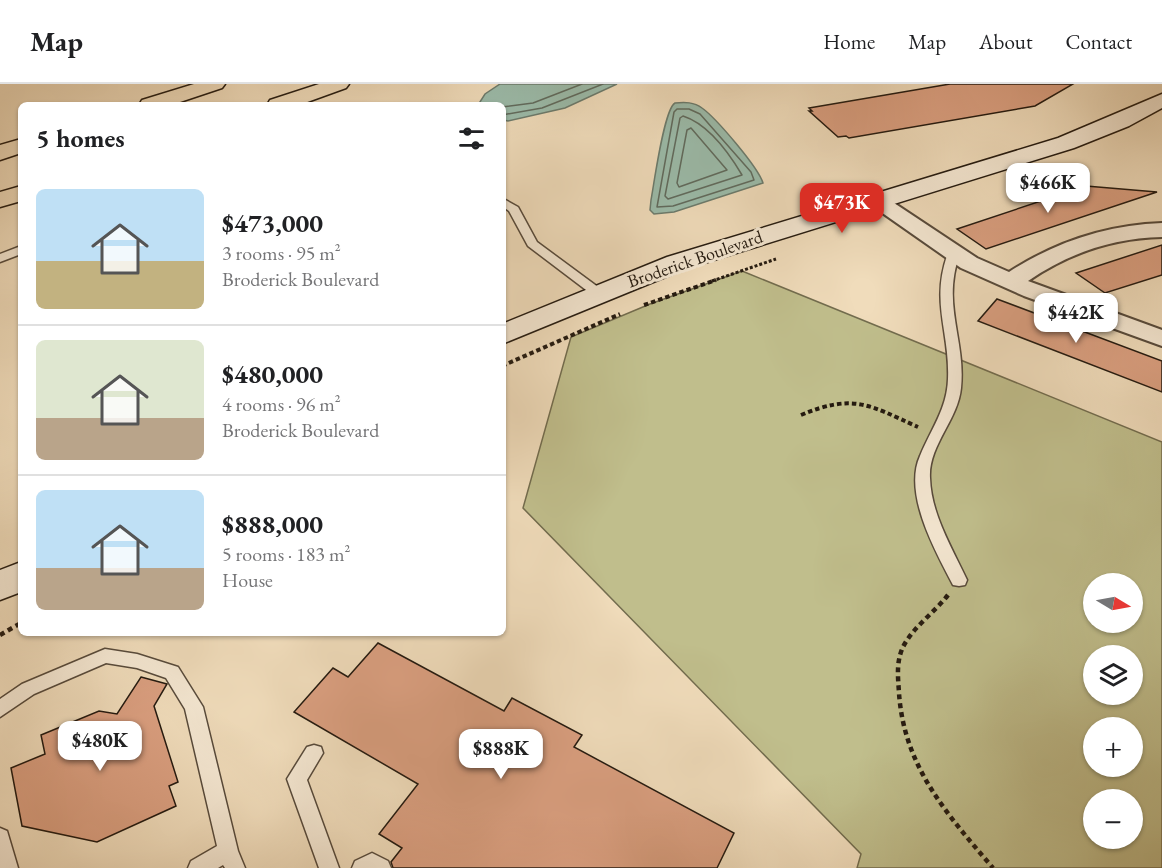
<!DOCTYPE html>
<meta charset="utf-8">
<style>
:root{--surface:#fff;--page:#f6f6f6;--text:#202124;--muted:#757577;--line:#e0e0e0;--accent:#d93025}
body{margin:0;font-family:"EB Garamond",serif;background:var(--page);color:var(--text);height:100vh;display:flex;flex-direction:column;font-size:22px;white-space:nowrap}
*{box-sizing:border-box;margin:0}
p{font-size:20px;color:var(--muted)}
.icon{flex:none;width:33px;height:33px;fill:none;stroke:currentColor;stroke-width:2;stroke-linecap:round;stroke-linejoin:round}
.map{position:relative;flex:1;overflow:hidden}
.side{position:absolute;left:18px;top:18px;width:488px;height:534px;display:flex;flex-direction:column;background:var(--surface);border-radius:9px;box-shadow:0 2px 4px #0004}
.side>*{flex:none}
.needle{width:39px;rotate:100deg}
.tools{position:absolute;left:1083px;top:489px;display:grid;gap:12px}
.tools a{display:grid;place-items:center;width:60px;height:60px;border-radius:50%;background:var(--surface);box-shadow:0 2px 4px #0004;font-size:30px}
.price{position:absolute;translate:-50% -51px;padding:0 14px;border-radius:12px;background:#fff;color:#222;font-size:20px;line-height:39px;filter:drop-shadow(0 2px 3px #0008)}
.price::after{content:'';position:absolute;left:50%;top:36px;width:18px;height:14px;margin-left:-9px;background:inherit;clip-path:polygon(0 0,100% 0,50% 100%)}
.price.current{background:var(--accent);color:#fff}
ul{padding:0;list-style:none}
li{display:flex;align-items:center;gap:18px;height:150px;padding:0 18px}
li+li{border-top:2px solid var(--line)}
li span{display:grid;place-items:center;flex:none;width:168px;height:120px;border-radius:9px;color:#555}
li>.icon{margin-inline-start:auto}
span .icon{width:72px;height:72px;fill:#fffc;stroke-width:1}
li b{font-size:26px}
h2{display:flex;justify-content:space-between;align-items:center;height:72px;padding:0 18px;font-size:26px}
header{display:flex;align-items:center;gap:36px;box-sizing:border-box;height:84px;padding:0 30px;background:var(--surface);border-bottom:2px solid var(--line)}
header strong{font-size:28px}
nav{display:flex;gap:33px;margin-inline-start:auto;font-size:21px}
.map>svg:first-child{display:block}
</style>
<header>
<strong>Map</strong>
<nav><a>Home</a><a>Map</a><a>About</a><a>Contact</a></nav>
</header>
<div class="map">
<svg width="1162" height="784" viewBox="0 0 1162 784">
<rect width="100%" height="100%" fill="#f0dcbb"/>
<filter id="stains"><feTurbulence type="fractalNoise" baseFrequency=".00333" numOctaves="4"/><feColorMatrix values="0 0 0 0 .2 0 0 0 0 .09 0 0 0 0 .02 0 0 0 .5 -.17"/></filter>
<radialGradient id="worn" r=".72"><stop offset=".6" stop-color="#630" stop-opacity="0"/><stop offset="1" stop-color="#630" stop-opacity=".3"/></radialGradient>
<path fill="#c0be8c" stroke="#726c4e" stroke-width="1.5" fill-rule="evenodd" d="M742 187 1162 358V784H857L861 770 523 424 571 253 650 220ZM1094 500H1132V538H1094ZM1094 572H1132V610H1094ZM1094 644H1132V682H1094ZM1094 716H1132V754H1094Z"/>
<g fill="#9bbcab" stroke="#6b7b6d" stroke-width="1.5">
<polygon points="500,0 617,0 565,24 508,37 503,36 502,21 478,21 485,10"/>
<path d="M675 19C685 18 694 18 702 24 716 34 758 83 763 99L674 128 654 130 650 126 651 116C654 100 664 25 675 19Z"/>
</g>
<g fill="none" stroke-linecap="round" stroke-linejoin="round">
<g stroke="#606b5e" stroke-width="1.5">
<polyline points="502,23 533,19 582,0"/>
<polygon points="677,25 689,25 700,30 751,88 754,96 673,122 657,123 674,28"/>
<polyline points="502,31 542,24 603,0"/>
<path d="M683 32C708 40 729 69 742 91L668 115 665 112 680 34Z"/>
<polygon points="691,44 727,86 679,103 677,99 687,46"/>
</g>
</g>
<g fill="#da9f80" stroke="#241a10" stroke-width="1.5">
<polygon points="950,0 1073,0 1035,22 849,54 846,52 838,53 809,27 812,27 809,24"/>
<polygon points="1086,102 1157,108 986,165 957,145"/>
<polygon points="1162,161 1162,191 1105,209 1076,189"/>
<polygon points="997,215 1162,277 1162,308 978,237"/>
<polygon points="378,559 504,627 512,614 582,651 574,663 734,749 717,784 393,784 391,778 402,764 379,750 418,700 294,628 333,584 348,593"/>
<polygon points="141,593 167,600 154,622 178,698 169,702 176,722 97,758 22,742 11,684 45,670 41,651 99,627 117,630"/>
</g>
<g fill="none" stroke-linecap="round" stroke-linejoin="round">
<defs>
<g id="lane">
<polygon points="502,114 518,123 537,158 602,206 604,209 602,212 594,212 528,162 509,127 502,122"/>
<polygon points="21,162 21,170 0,178 0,170"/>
<path d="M954 165 960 169C941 221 966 255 961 304 958 336 928 362 930 394 931 430 952 464 967 496L965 501 959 502 953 501C935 467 903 409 920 372 931 345 947 325 948 295 950 248 930 218 948 169Z"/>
<polygon points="105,565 137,570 178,583 203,623 238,767 245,784 225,784 223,781 218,784 188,784 191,777 217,762 185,625 166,594 137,584 106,579 34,610 0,633 0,615 22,600"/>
<polygon points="314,661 321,663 323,669 307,696 339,784 319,784 287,695 307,663"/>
<polygon points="0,744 7,747 18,784 0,784"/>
<polygon points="372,769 388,777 391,784 352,784 355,777"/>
</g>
<path id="street" d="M878 111 885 113 977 174 1009 188C1055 158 1107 141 1162 139V153C1113 154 1069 169 1028 197L1162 246V262L1024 212 961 184 871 121 867 117 871 113Z"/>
<g id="secondary">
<polygon points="1162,10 1162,24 1129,42 1074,64 685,185 502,260 502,240 667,173 1058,54"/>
<polygon points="21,478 21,508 0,516 0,486"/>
</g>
<g id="highway">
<polygon points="194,0 225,0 222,4 171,21 139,21 142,16"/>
<polygon points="319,0 349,0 346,4 299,21 267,21 270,16"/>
<polygon points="21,55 21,69 0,76 0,61"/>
<polygon points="21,102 21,117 0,123 0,108"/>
</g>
</defs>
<use href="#lane" stroke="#574a3b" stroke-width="3"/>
<use href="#street" stroke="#574a3b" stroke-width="4"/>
<use href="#secondary" stroke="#241a10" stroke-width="3"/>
<use href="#highway" stroke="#241a10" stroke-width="3"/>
<polyline stroke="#241a10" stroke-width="3" stroke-dasharray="3 2" stroke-linecap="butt" points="712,197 776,175"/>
<g stroke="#241a10" stroke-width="4" stroke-dasharray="4.5 3" stroke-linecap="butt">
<polyline points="644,221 716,196"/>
<polyline points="502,282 620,230"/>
<path d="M801 331C854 309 869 321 918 343"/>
</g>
<g stroke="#241a10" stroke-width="4.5" stroke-dasharray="5 4" stroke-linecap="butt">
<path d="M948 511C934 529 913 543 903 563 896 578 898 593 899 609 904 683 947 730 993 784"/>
<polyline points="0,551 21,539"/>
</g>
<use href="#lane" fill="#f5e8d3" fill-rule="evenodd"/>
<use href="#street" fill="#f5e8d3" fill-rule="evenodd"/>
<use href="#secondary" fill="#f5e8d3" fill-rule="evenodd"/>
<use href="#highway" fill="#f0dcbb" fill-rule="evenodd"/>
</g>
<g text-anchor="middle" stroke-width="6" stroke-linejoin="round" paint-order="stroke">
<g font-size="18" fill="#241a10" stroke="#f5e8d3">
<text transform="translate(695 175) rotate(-19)" y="6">Broderick Boulevard</text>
</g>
</g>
<rect width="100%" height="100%" filter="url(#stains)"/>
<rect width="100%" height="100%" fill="url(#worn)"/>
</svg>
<div class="tools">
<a><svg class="needle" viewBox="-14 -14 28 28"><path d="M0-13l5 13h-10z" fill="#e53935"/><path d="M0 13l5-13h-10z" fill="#757577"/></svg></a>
<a><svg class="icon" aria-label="layers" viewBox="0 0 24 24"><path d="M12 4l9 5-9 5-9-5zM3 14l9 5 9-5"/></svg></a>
<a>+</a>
<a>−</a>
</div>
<b class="price" style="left:1048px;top:130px">$466K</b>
<b class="price current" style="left:842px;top:150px">$473K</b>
<b class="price" style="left:1076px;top:260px">$442K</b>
<b class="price" style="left:100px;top:688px">$480K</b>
<b class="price" style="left:501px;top:696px">$888K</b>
<section class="side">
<h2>5 homes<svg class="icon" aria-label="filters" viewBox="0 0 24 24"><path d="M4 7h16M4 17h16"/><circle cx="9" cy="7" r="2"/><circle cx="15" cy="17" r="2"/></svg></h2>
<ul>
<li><span style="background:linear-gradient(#bfe0f5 60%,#c2b280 0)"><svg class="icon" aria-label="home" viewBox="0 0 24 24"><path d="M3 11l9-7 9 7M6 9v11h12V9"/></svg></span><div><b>$473,000</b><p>3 rooms · 95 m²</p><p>Broderick Boulevard</p></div></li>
<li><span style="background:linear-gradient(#dfe7d0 65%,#b9a48a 0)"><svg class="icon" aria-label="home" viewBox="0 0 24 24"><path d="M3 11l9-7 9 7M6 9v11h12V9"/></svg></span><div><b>$480,000</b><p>4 rooms · 96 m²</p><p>Broderick Boulevard</p></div></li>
<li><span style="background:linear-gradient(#bfe0f5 65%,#b9a48a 0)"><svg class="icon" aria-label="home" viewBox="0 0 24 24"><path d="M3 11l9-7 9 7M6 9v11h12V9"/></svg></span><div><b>$888,000</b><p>5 rooms · 183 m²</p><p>House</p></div></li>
</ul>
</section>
</div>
